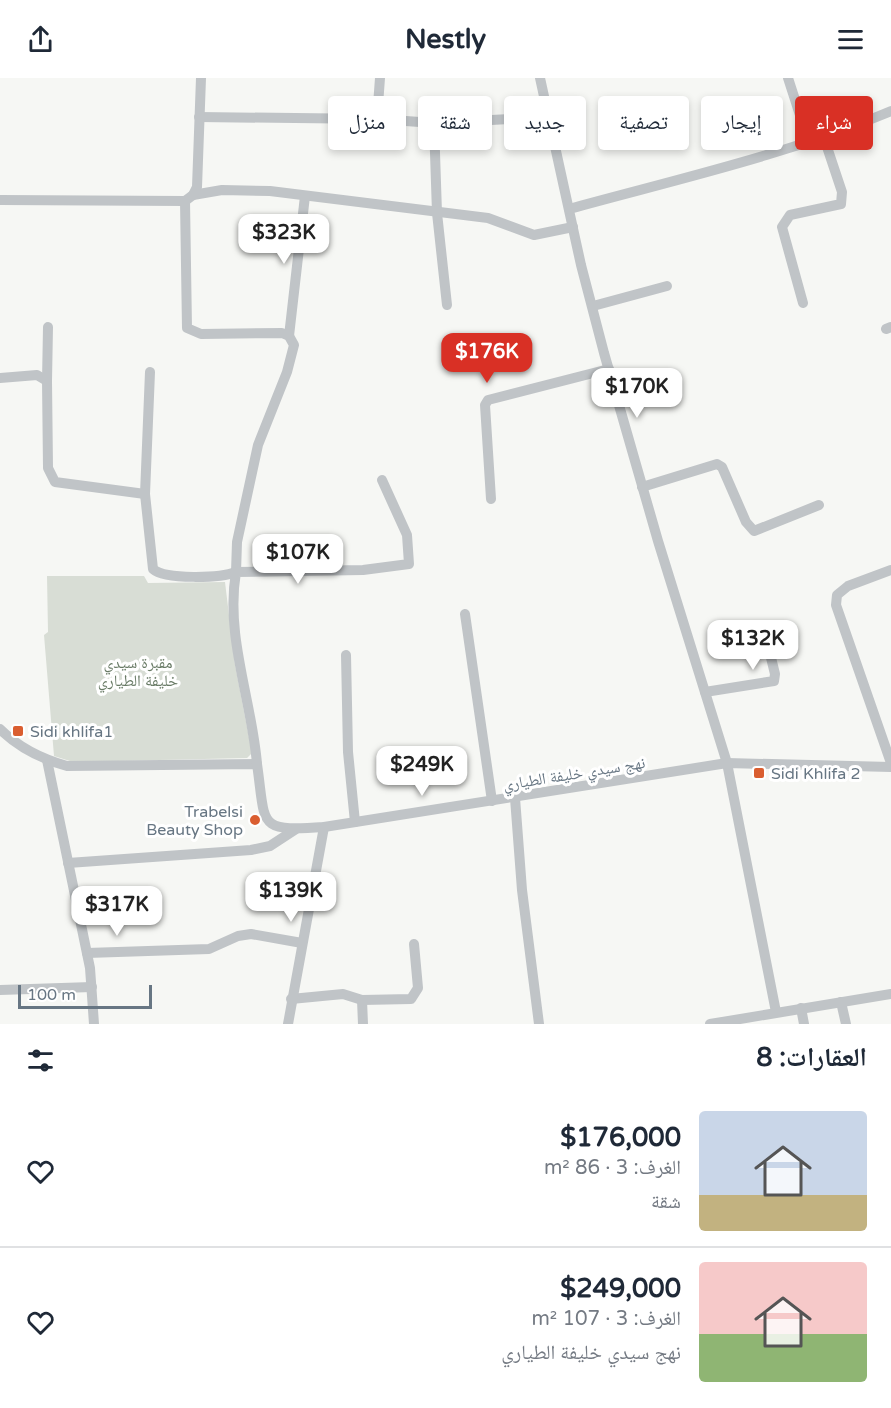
<!DOCTYPE html>
<html lang="ar">
<meta charset="utf-8">
<style>
:root{--surface:#fff;--page:#f6f6f7;--text:#1f2937;--muted:#747a83;--line:#e0e1e3;--accent:#d93025}
body{margin:0;font-family:"Varela Round","Noto Naskh Arabic",sans-serif;background:var(--page);color:var(--text);direction:rtl;height:100vh;display:flex;flex-direction:column;font-size:22px;white-space:nowrap}
*{box-sizing:border-box;margin:0}
p{font-size:20px;color:var(--muted)}
.icon{flex:none;width:33px;height:33px;fill:none;stroke:currentColor;stroke-width:2;stroke-linecap:round;stroke-linejoin:round}
.map{position:relative;height:946px;overflow:hidden;direction:ltr}
.drawer{display:flex;flex-direction:column;background:var(--surface);flex:1}
.drawer>*{flex:none}
.top-card{position:absolute;left:18px;top:18px;width:855px;height:54px;direction:rtl;display:flex;gap:12px}
.scale{position:absolute;left:18px;bottom:15px;width:134px;box-sizing:border-box;padding-left:6px;border:3px solid #677683;border-top:0;font-size:16px;line-height:21px;white-space:nowrap;color:#677683;-webkit-text-stroke:4px #fff;paint-order:stroke}
.price{position:absolute;translate:-50% -51px;padding:0 14px;border-radius:12px;background:#fff;color:#222;font-size:20px;line-height:39px;filter:drop-shadow(0 2px 3px #0008)}
.price::after{content:'';position:absolute;left:50%;top:36px;width:18px;height:14px;margin-left:-9px;background:inherit;clip-path:polygon(0 0,100% 0,50% 100%)}
.price.selected{background:var(--accent);color:#fff}
ul{padding:0;list-style:none}
li{display:flex;align-items:center;gap:18px;height:150px;padding:0 24px}
li+li{border-top:2px solid var(--line)}
li span{display:grid;place-items:center;flex:none;width:168px;height:120px;border-radius:6px;color:#555}
li>.icon{margin-inline-start:auto}
span .icon{width:72px;height:72px;fill:#fffc;stroke-width:1}
li b{font-size:26px}
h2{display:flex;justify-content:space-between;align-items:center;height:72px;padding:0 24px;font-size:26px}
.pill{padding:0 21px;border-radius:6px;background:var(--surface);box-shadow:0 3px 9px #0003;font-size:21px;line-height:54px}
.pill.selected{background:var(--accent);color:#fff}
header{display:flex;justify-content:space-between;align-items:center;height:78px;padding:0 24px;background:var(--surface);font-size:27px;font-weight:800}
.map>svg:first-child{display:block}
</style>
<header><svg class="icon" aria-label="menu" viewBox="0 0 24 24"><path d="M4 6h16M4 12h16M4 18h16"/></svg>Nestly<svg class="icon" aria-label="share" viewBox="0 0 24 24"><path d="M12 15V3M7 8l5-5 5 5M5 13v7h14v-7"/></svg></header>
<div class="map">
<svg width="891" height="946" viewBox="0 0 891 946">
<rect width="100%" height="100%" fill="#f6f7f4"/>
<polygon fill="#d8ddd5" points="47,498 144,498 148,505 225,504 235,587 252,675 247,680 73,684 54,678 44,557 48,554"/>
<g fill="none" stroke-linecap="round" stroke-linejoin="round">
<g stroke="#c0c4c7" stroke-width="10">
<polyline points="540,0 581,187 604,275 658,463 727,685 776,934"/>
<polyline points="788,0 809,65"/>
<polyline points="199,39 377,41 434,45 547,39"/>
<polyline points="377,41 380,0"/>
<polyline points="434,45 437,135 447,227"/>
<polyline points="193,117 222,112 270,113 488,140 534,157 573,149"/>
<polyline points="0,122 185,123 193,117 197,109 201,0"/>
<path d="M569 131C678 101 786 77 891 33"/>
<polyline points="803,225 782,149 790,137 841,126 842,114 824,60"/>
<polyline points="593,228 667,208"/>
<polyline points="886,251 891,249"/>
<polyline points="289,258 305,118"/>
<path d="M150 294 145 416 153 491C165 502 221 500 236 494L237 464 258 367 287 294 294 267 289 258 282 255 201 256 187 250 185 123"/>
<polyline points="0,300 37,297 47,303 48,390 55,404 145,416"/>
<polyline points="47,303 48,249"/>
<polyline points="642,409 717,386 722,389 746,444 754,453 819,427"/>
<polyline points="491,421 485,327 488,322 609,291"/>
<polyline points="891,492 848,508 837,517 836,527 891,685"/>
<polyline points="465,536 492,723"/>
<polyline points="346,577 348,674 355,744"/>
<polyline points="705,614 774,603 775,596 763,547"/>
<path d="M0 651C19 670 42 681 67 688L257 686C266 748 256 754 324 749L727 685 891 689"/>
<polyline points="47,682 90,890 94,946"/>
<path d="M257 686C252 623 225 558 236 494L363 492 409 486 407 457 382 402"/>
<polyline points="515,720 522,812 539,946"/>
<polyline points="68,785 251,772 270,768 296,751"/>
<polyline points="87,875 209,871 238,858 251,856 302,865"/>
<polyline points="0,912 92,909"/>
<polyline points="291,921 343,916 362,922 411,921 418,910 414,866"/>
<polyline points="362,922 363,946"/>
<polyline points="841,924 846,946"/>
<polyline points="801,930 804,946"/>
<polyline points="288,946 324,749"/>
<polyline points="710,946 891,916"/>
</g>
</g>
<g fill="#da5e30" stroke="#fff" stroke-width="2">
<rect x="12" y="647" width="12" height="12" rx="3"/>
<rect x="753" y="689" width="12" height="12" rx="3"/>
<circle cx="255" cy="742" r="6"/>
</g>
<g text-anchor="middle" stroke-width="6" stroke-linejoin="round" paint-order="stroke">
<g font-size="16" fill="#697b66" stroke="#fff">
<text x="138" y="590">مقبرة سيدي<tspan x="138" dy="18">خليفة الطياري</tspan></text>
</g>
<g font-size="16" fill="#677683" stroke="#fff" text-anchor="start">
<text x="30" y="659">Sidi khlifa1</text>
<text x="771" y="701">Sidi Khlifa 2</text>
<text x="243" y="739" text-anchor="end">Trabelsi<tspan x="243" dy="18">Beauty Shop</tspan></text>
</g>
<g font-size="16" fill="#677683" stroke="#fff">
<text transform="translate(574 695) rotate(-9)" y="6">نهج سيدي خليفة الطياري</text>
</g>
</g>
</svg>
<div class="scale">100 m</div>
<b class="price" style="left:284px;top:187px">$323K</b>
<b class="price selected" style="left:487px;top:306px">$176K</b>
<b class="price" style="left:637px;top:341px">$170K</b>
<b class="price" style="left:298px;top:507px">$107K</b>
<b class="price" style="left:753px;top:593px">$132K</b>
<b class="price" style="left:422px;top:719px">$249K</b>
<b class="price" style="left:291px;top:845px">$139K</b>
<b class="price" style="left:117px;top:859px">$317K</b>
<div class="top-card">
<a class="pill selected">شراء</a>
<a class="pill">إيجار</a>
<a class="pill">تصفية</a>
<a class="pill">جديد</a>
<a class="pill">شقة</a>
<a class="pill">منزل</a>
</div>
</div>
<section class="drawer">
<h2>العقارات: 8<svg class="icon" aria-label="filters" viewBox="0 0 24 24"><path d="M4 7h16M4 17h16"/><circle cx="9" cy="7" r="2"/><circle cx="15" cy="17" r="2"/></svg></h2>
<ul>
<li><span style="background:linear-gradient(#c9d6e8 70%,#c2b280 0)"><svg class="icon" aria-label="home" viewBox="0 0 24 24"><path d="M3 11l9-7 9 7M6 9v11h12V9"/></svg></span><div><b>$176,000</b><p>الغرف: 3 · 86 m²</p><p>شقة</p></div><svg class="icon" aria-label="heart" viewBox="0 0 24 24"><path d="M12 20l-8-8c-3-5 5-10 8-4 3-6 11-1 8 4z"/></svg></li>
<li><span style="background:linear-gradient(#f6c9c9 60%,#8fb573 0)"><svg class="icon" aria-label="home" viewBox="0 0 24 24"><path d="M3 11l9-7 9 7M6 9v11h12V9"/></svg></span><div><b>$249,000</b><p>الغرف: 3 · 107 m²</p><p>نهج سيدي خليفة الطياري</p></div><svg class="icon" aria-label="heart" viewBox="0 0 24 24"><path d="M12 20l-8-8c-3-5 5-10 8-4 3-6 11-1 8 4z"/></svg></li>
</ul>
</section>
